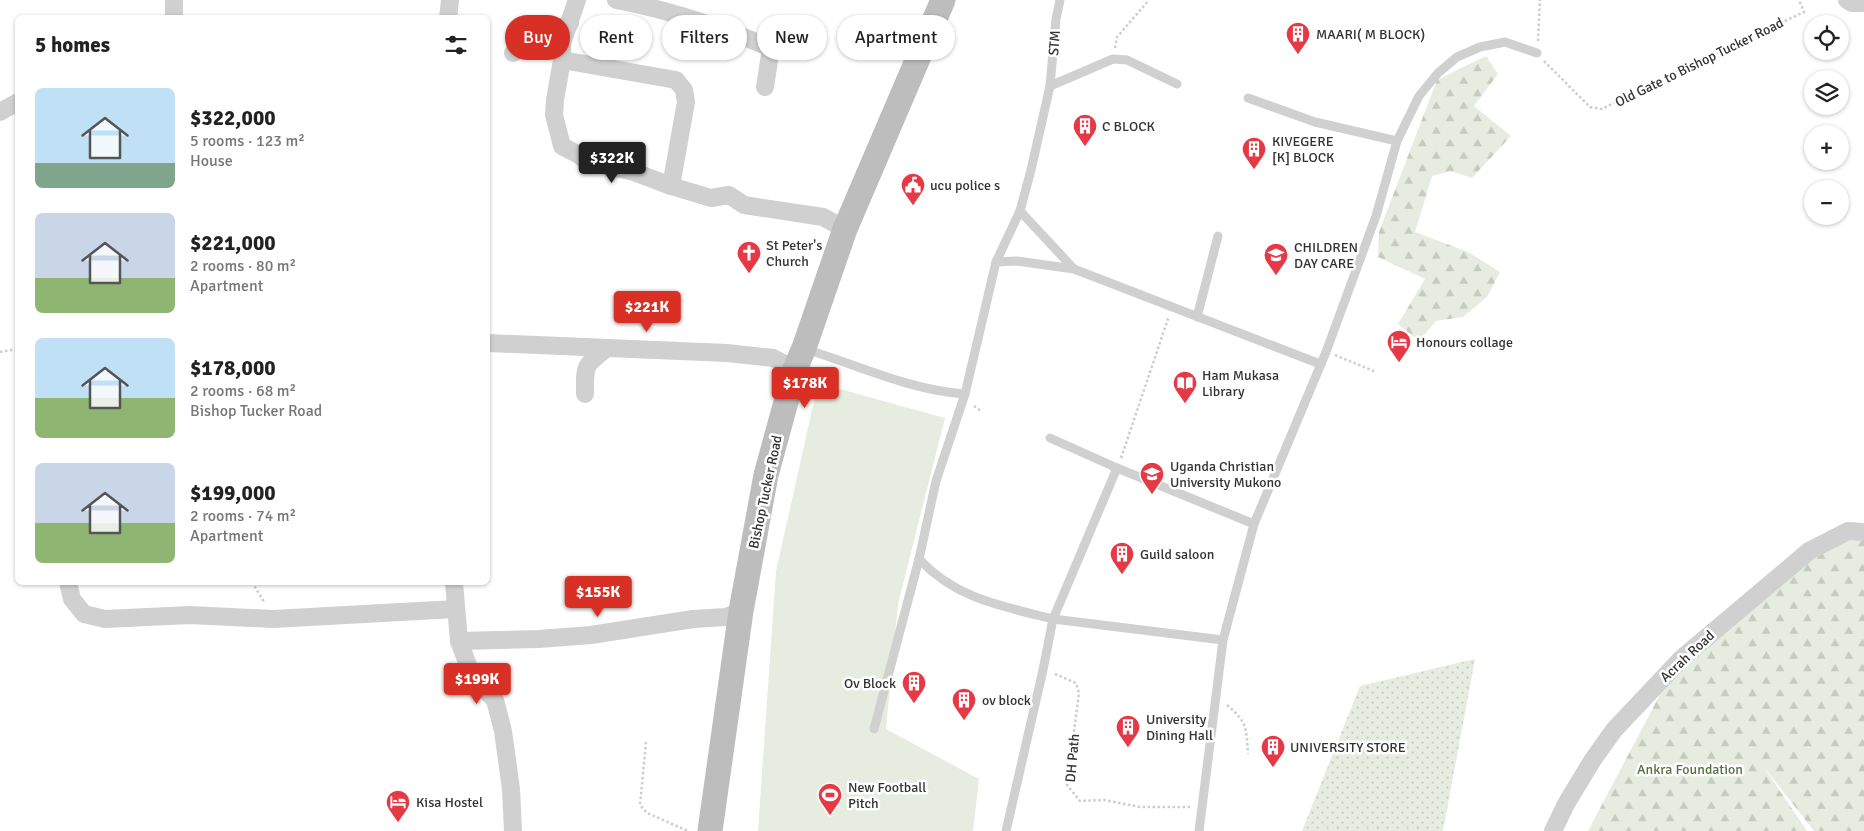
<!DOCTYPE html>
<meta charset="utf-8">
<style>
:root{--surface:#fff;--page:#f2f2f2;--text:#222;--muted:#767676;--accent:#d93025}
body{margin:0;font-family:Signika,sans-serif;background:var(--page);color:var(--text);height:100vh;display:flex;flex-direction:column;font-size:19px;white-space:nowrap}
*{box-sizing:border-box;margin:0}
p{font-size:16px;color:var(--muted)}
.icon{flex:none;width:28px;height:28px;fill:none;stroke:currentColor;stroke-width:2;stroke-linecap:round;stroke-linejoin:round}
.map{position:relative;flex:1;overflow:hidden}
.drawer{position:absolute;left:15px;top:15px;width:475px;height:570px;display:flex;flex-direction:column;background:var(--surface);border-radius:8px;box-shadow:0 1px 4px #0004}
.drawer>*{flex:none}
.guide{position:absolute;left:505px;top:15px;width:475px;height:45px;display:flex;gap:10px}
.controls{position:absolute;left:1804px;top:15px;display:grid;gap:10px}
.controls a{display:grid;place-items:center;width:45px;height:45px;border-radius:50%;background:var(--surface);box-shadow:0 1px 4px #0004;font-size:25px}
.price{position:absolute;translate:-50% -42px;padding:0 11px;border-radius:5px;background:var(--accent);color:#fff;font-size:16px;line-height:32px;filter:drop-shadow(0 1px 2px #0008)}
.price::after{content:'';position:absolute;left:50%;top:30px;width:15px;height:11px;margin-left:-8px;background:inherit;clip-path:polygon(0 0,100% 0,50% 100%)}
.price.selected{background:#222;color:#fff}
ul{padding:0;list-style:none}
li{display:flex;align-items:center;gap:15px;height:125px;padding:0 20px}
li span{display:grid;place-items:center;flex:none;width:140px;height:100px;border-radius:8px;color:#555}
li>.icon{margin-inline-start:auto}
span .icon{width:60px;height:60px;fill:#fffc;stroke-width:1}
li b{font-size:21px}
h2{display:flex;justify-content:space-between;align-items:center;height:60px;padding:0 20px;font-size:21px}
.pill{padding:0 18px;border-radius:22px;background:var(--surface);box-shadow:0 1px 4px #0004;font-size:18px;line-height:45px}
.pill.selected{background:var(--accent);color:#fff}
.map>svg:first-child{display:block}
</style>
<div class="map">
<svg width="1864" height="831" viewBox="0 0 1864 831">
<defs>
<pattern id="green-dots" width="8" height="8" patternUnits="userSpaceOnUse" patternTransform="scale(1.25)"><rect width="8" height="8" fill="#e6ecdf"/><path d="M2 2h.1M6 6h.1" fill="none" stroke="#c6cbc0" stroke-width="1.8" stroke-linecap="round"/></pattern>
<pattern id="forest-firs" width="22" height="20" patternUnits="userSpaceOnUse" patternTransform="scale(1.25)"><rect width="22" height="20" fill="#e6ecdf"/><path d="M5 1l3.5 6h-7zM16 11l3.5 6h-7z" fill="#c6cbc0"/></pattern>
</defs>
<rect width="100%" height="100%" fill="#fff"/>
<polygon fill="url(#green-dots)" points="1475,659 1443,831 1302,831 1360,686"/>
<g fill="url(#forest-firs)">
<polygon points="1486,56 1498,74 1474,106 1511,136 1472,178 1451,171 1432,176 1415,232 1468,252 1500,272 1487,297 1463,317 1436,321 1419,341 1398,324 1425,279 1378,257 1379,232 1437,80"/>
<polygon points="1848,531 1864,531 1864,831 1814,831 1763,766 1807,831 1588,831 1683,651"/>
</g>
<polygon fill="#e6ecdf" points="818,383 945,418 898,604 886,729 979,779 973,831 758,831 776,571"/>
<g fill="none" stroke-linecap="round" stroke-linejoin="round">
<g stroke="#cdcdcd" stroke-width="2.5" stroke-dasharray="2.5 2.5" stroke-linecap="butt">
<polyline points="1538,41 1540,0"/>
<polyline points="1115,48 1117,37 1149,0"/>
<polyline points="1544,61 1590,107 1602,109 1672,74 1804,12 1799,0"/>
<polyline points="0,352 18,349"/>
<polyline points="1335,355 1376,372"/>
<polyline points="974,406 981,411"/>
<polyline points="1121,458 1169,316"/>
<polyline points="252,582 264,602"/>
<polyline points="1055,674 1076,683 1079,693 1067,785 1080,801 1104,800 1140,807 1191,807"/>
<path d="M1227 705C1248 723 1246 728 1248 754"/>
<polyline points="646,742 640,805 647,813 688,831"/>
</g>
<g stroke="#d0d0d0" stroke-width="9">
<polyline points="1050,86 1113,59 1127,60 1177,84"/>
<polyline points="1248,98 1315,122 1397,141"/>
<polyline points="1020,211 1074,269"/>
<polyline points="996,262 1017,261 1074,269 1320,364"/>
<polyline points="1197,317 1218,236"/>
<path d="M805 349C858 365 909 390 965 394"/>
<polyline points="1050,438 1117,468 1254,524"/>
<polyline points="1117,468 1053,619 1223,640"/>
<polyline points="874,729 919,559"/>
<path d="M1006 831 1043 670 1053 619C1002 606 956 599 919 559L936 481 965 394 996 262 1020 211 1031 170 1050 86 1056 19 1060 0"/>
<polyline points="1199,831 1223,640 1254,524 1326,352 1376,216 1397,141 1419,96 1438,73 1457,57 1480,47 1505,42 1537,53"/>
</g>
<g stroke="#d0d0d0" stroke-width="18">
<polyline points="577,0 562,43 562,60 555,100 554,115 562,146 579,155 586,161 634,172 671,186 711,198 729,195 744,205 823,217 845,229"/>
<path d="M616 0C669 10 721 27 771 48L765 87"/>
<polyline points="1847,0 1852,3 1864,3"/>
<polyline points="174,18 174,0"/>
<polyline points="448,18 450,0"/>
<polyline points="513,53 570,23"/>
<polyline points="562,60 676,80 684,90 686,102 671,186"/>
<polyline points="0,112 18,102"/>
<polyline points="488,343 727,353 773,358 795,369"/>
<path d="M585 394C585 365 583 367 607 348"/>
<polyline points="68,582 72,599 84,614 105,619 190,615 273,619 456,609"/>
<polyline points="454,582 459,641 472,676 495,700 503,731 511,789 513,831"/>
<polyline points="459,641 539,639 591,635 693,619 726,617 741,611"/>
<polyline points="1553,831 1566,804 1592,761 1614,730 1681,659 1809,551 1848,531 1864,532"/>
</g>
<polyline stroke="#bdbdbd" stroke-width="25" points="710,831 741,611 766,475 795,369 804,348 845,229 943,0"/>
</g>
<defs>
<symbol id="building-pin" viewBox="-11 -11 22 30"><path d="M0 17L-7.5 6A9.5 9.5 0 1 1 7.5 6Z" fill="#e63946" stroke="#fff"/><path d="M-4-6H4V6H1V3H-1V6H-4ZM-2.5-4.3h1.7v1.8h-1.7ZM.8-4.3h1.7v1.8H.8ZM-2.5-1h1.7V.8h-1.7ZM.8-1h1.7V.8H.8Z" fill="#fff"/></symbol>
<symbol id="civic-pin" viewBox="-11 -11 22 30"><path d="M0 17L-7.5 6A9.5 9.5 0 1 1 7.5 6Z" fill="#e63946" stroke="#fff"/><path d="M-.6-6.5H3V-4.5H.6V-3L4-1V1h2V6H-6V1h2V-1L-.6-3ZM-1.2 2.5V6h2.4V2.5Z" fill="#fff"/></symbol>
<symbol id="church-pin" viewBox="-11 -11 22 30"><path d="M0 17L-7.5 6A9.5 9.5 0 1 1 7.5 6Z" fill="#e63946" stroke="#fff"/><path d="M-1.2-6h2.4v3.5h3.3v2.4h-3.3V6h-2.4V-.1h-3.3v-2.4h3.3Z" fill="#fff"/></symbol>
<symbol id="school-pin" viewBox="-11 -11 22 30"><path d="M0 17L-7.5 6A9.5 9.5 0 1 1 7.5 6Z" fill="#e63946" stroke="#fff"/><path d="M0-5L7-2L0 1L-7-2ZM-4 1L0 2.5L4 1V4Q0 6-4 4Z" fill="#fff"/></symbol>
<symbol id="hotel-pin" viewBox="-11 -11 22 30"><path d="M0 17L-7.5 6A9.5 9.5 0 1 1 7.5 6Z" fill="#e63946" stroke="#fff"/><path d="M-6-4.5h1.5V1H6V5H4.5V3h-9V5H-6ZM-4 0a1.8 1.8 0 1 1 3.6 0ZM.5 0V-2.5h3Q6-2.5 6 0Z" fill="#fff"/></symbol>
<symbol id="library-pin" viewBox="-11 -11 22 30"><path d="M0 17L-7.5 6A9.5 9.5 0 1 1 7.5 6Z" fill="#e63946" stroke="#fff"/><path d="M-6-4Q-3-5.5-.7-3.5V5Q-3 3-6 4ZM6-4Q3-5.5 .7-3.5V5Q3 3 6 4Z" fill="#fff"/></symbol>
<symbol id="university-pin" viewBox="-11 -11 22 30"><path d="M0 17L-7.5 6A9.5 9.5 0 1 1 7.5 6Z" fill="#e63946" stroke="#fff"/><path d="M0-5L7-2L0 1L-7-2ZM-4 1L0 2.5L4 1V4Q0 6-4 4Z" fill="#fff"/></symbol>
<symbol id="stadium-pin" viewBox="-11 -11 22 30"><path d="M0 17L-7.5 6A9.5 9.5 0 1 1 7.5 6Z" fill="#e63946" stroke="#fff"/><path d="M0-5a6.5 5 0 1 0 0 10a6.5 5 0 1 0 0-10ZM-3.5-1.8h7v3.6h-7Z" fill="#fff"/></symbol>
</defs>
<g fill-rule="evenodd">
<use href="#building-pin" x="1284" y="20" width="28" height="38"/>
<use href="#building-pin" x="1071" y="112" width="28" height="38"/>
<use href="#building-pin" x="1240" y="135" width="28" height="38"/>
<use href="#civic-pin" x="899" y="171" width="28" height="38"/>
<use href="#church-pin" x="735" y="239" width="28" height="38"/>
<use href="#school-pin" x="1262" y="241" width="28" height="38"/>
<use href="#hotel-pin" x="1385" y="328" width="28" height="38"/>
<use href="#library-pin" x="1171" y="369" width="28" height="38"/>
<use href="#university-pin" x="1138" y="460" width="28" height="38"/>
<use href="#building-pin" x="1108" y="540" width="28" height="38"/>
<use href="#building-pin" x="900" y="669" width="28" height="38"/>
<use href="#building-pin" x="950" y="686" width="28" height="38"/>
<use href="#building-pin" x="1114" y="713" width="28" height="38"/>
<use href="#building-pin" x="1259" y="733" width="28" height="38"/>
<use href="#stadium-pin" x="816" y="781" width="28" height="38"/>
<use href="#hotel-pin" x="384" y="788" width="28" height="38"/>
</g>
<g text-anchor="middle" stroke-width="5" stroke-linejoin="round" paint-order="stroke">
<g font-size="14" fill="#333" stroke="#fff" text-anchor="start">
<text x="1316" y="39">MAARI( M BLOCK)</text>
<text x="1102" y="131">C BLOCK</text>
<text x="1272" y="146">KIVEGERE<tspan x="1272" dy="16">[K] BLOCK</tspan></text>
<text x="930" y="190">ucu police s</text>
<text x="766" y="250">St Peter's<tspan x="766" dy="16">Church</tspan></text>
<text x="1294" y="252">CHILDREN<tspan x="1294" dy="16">DAY CARE</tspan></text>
<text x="1416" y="347">Honours collage</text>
<text x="1202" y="380">Ham Mukasa<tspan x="1202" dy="16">Library</tspan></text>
<text x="1170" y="471">Uganda Christian<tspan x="1170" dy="16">University Mukono</tspan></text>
<text x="1140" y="559">Guild saloon</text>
<text x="896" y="688" text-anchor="end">Ov Block</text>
<text x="982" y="705">ov block</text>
<text x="1146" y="724">University<tspan x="1146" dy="16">Dining Hall</tspan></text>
<text x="1290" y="752">UNIVERSITY STORE</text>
<text x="848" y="792">New Football<tspan x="848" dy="16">Pitch</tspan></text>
<text x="416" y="807">Kisa Hostel</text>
</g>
<g font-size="14" fill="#333" stroke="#fff">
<text transform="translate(1054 43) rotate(-85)" y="5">STM</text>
<text transform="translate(1699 62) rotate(-26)" y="5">Old Gate to Bishop Tucker Road</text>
<text transform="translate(765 492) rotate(-78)" y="5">Bishop Tucker Road</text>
<text transform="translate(1687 656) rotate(-43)" y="5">Acrah Road</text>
<text transform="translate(1072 758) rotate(-85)" y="5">DH Path</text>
</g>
<g font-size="14" fill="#56703f" stroke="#fff">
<text x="1690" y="774">Ankra Foundation</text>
</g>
</g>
</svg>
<div class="controls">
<a><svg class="icon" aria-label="locate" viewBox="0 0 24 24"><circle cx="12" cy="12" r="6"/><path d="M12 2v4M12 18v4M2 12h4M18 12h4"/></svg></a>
<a><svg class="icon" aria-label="layers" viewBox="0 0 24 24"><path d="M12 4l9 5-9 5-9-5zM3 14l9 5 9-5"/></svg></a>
<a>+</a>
<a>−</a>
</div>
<b class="price selected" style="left:612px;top:184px">$322K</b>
<b class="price" style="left:647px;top:333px">$221K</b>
<b class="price" style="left:805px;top:409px">$178K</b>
<b class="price" style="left:598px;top:618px">$155K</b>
<b class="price" style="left:477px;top:705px">$199K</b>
<div class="guide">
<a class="pill selected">Buy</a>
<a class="pill">Rent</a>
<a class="pill">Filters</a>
<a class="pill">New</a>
<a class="pill">Apartment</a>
</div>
<section class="drawer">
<h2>5 homes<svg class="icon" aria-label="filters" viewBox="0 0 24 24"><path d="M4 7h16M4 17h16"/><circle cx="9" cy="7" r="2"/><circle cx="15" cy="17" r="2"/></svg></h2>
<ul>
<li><span style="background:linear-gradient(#bfe0f5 75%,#7fa58c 0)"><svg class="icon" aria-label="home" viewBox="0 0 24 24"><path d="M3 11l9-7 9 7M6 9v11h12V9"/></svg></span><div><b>$322,000</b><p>5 rooms · 123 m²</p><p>House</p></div></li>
<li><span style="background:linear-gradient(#c9d6e8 65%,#8fb573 0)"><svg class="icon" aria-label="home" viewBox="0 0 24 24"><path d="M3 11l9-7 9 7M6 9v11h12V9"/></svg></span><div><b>$221,000</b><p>2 rooms · 80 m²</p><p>Apartment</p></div></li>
<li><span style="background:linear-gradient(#bfe0f5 60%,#8fb573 0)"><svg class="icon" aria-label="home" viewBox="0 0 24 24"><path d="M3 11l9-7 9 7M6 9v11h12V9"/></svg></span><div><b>$178,000</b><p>2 rooms · 68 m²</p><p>Bishop Tucker Road</p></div></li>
<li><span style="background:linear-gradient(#c9d6e8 60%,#8fb573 0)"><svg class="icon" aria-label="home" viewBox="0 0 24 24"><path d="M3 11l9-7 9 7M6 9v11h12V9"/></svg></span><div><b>$199,000</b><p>2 rooms · 74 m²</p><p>Apartment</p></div></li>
</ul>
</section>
</div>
